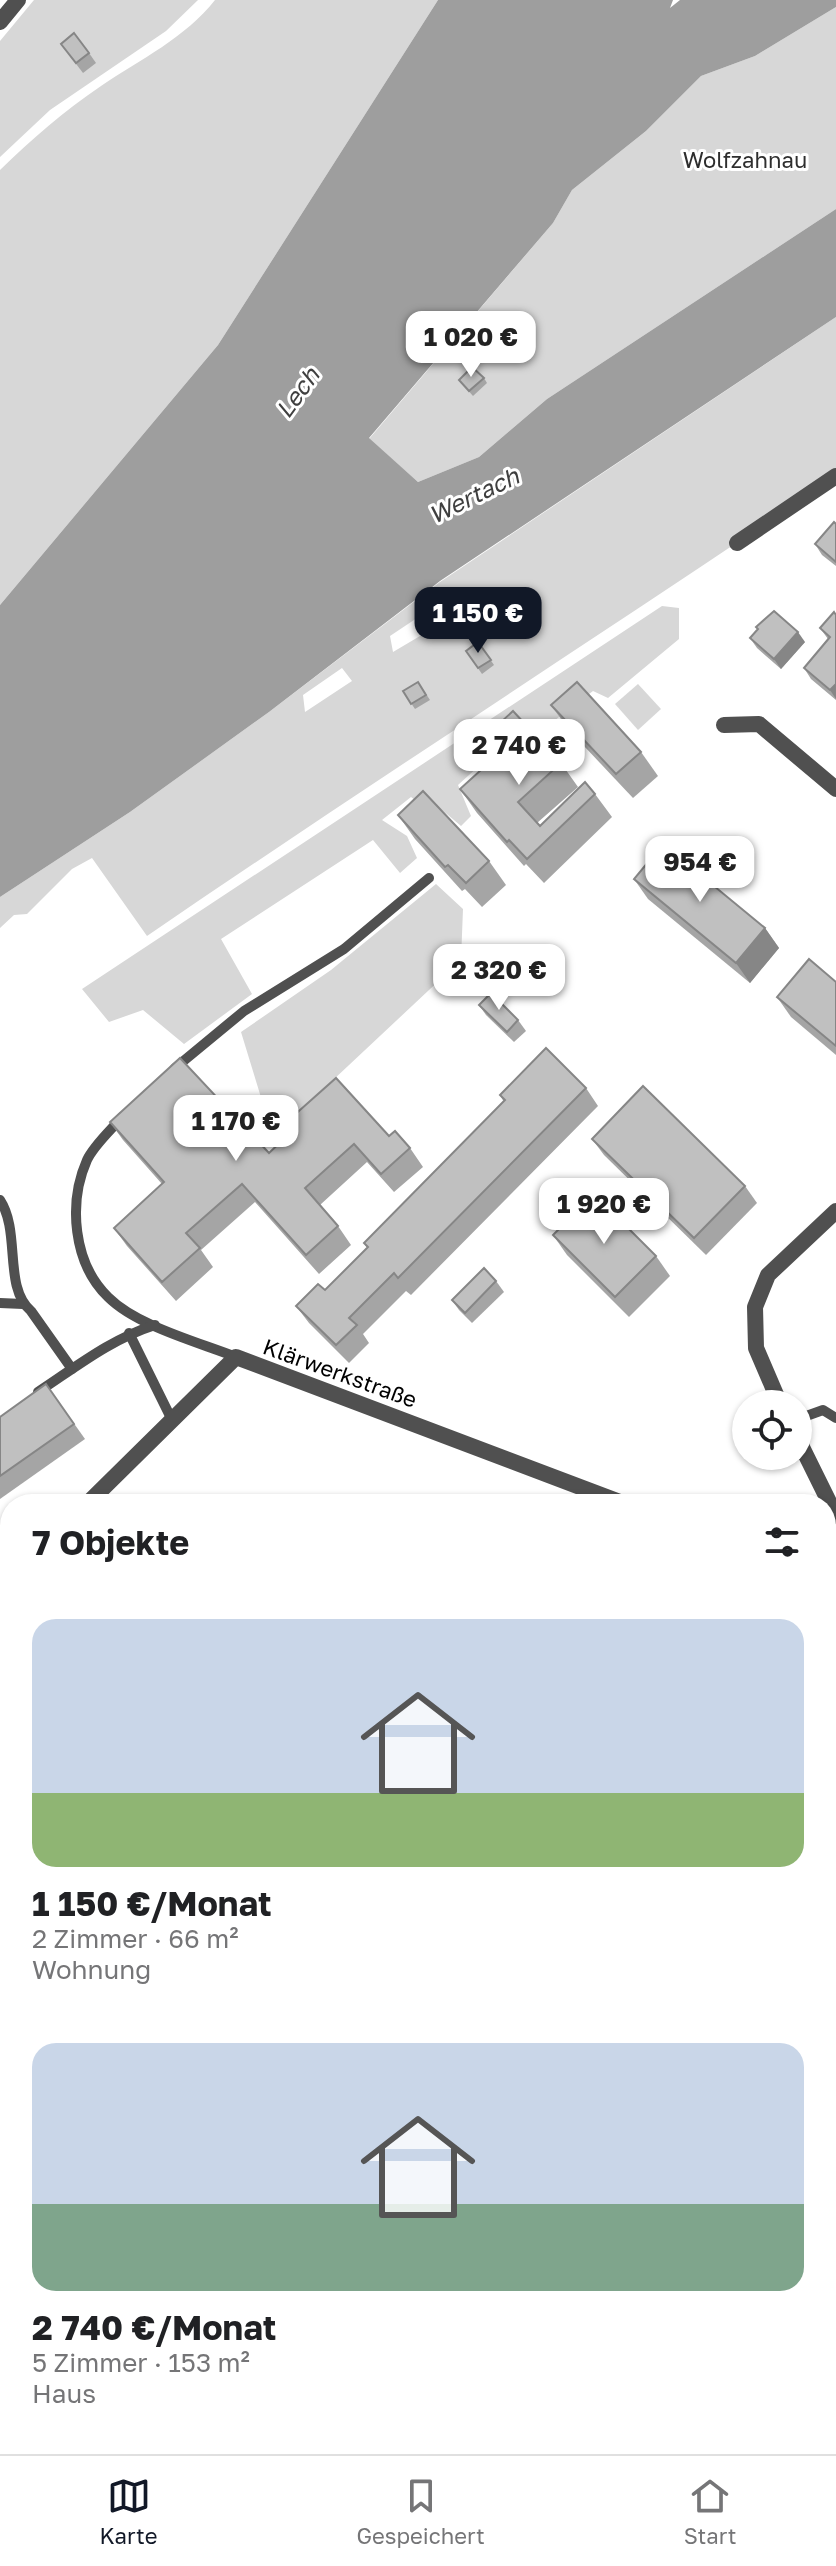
<!DOCTYPE html>
<html lang="de">
<meta charset="utf-8">
<style>
:root{--surface:#fff;--page:#f6f6f6;--text:#202124;--muted:#757577;--line:#e0e0e0;--accent:#111827}
body{margin:0;font-family:"Golos Text",sans-serif;background:var(--page);color:var(--text);height:100vh;display:flex;flex-direction:column;font-size:30px;white-space:nowrap}
*{box-sizing:border-box;margin:0}
p{font-size:26px;color:var(--muted)}
.icon{flex:none;width:44px;height:44px;fill:none;stroke:currentColor;stroke-width:2;stroke-linecap:round;stroke-linejoin:round}
.map{position:relative;flex:1;overflow:hidden}
.drawer{position:absolute;left:0px;top:1494px;width:836px;height:960px;display:flex;flex-direction:column;background:var(--surface);border-radius:32px 32px 0 0;box-shadow:0 2px 6px #0004}
.drawer>*{flex:none}
.buttons{position:absolute;left:732px;top:1390px;display:grid;gap:16px}
.buttons a{display:grid;place-items:center;width:80px;height:80px;border-radius:50%;background:var(--surface);box-shadow:0 2px 6px #0004;font-size:40px}
.price{position:absolute;translate:-50% -68px;padding:0 18px;border-radius:16px;background:#fff;color:#222;font-size:26px;line-height:52px;filter:drop-shadow(0 2px 4px #0008)}
.price::after{content:'';position:absolute;left:50%;top:48px;width:24px;height:18px;margin-left:-12px;background:inherit;clip-path:polygon(0 0,100% 0,50% 100%)}
.price.current{background:var(--accent);color:#fff}
ul{padding:0;list-style:none}
li{display:grid;align-content:center;gap:16px;height:424px;padding:0 32px}
li span{display:grid;place-items:center;height:248px;border-radius:24px;color:#555}
li>.icon{margin-inline-start:auto}
span .icon{width:144px;height:144px;fill:#fffc;stroke-width:1}
li b{font-size:34px}
h2{display:flex;justify-content:space-between;align-items:center;height:96px;padding:0 32px;font-size:34px}
.menu{display:flex;justify-content:space-around;align-items:center;height:112px;border-top:2px solid var(--line);background:var(--surface);font-size:22px;color:var(--muted)}
.menu a{display:grid;justify-items:center;gap:4px}
.menu .current{color:var(--accent)}
.map>svg:first-child{display:block}
</style>
<div class="map">
<svg width="836" height="2454" viewBox="0 0 836 2454">
<rect width="100%" height="100%" fill="#fff"/>
<g fill="#d7d7d7" fill-rule="evenodd">
<polygon points="34,0 198,0 166,31 50,110 0,157 0,41"/>
<path d="M215 0H438L218 345 0 605V170C33 138 63 112 101 86 141 59 185 38 215 0Z"/>
<polygon points="836,7 836,209 547,399 479,457 418,482 369,439 553,223 572,190 646,131 701,76 755,56"/>
<path d="M836 317V476C607 631 375 780 147 936L92 858 72 869 27 914 14 915 0 928V897L130 812 269 712 440 582ZM426 612 442 623 393 652 390 636ZM342 668 352 681 305 712 303 695Z"/>
<polygon points="662,606 679,608 679,639 608,698 593,691 550,724 523,726 458,785 471,816 461,826 435,804 426,808 411,797 382,820 407,836 417,858 400,873 373,840 221,939 252,994 184,1044 143,1010 109,1022 82,989"/>
<polygon points="638,684 661,709 638,730 615,704"/>
<polygon points="436,884 463,909 461,960 284,1126 263,1104 241,1032 331,970"/>
<polygon points="836,1900 836,1954 826,1962 826,1907"/>
</g>
<polygon fill="#9e9e9e" points="438,0 673,0 670,8 680,0 836,0 836,7 755,56 701,76 646,131 572,190 553,223 369,438 418,482 479,457 547,399 836,209 836,317 440,581 269,712 130,812 0,897 0,605 218,345"/>
<g fill="none" stroke-linecap="round" stroke-linejoin="round">
<g stroke="#505050" stroke-width="10">
<polyline points="175,1068 244,1011 344,949 429,878"/>
<path d="M122 1117C111 1130 94 1145 87 1160 68 1203 73 1263 108 1297 137 1326 198 1342 236 1357"/>
<path d="M0 1200C21 1232 3 1287 31 1311L72 1369"/>
<polyline points="0,1303 23,1304"/>
<polyline points="129,1333 172,1420"/>
<path d="M38 1392C76 1367 111 1339 155 1325"/>
<polyline points="798,1419 823,1410 836,1418"/>
<polyline points="826,1825 836,1839"/>
<polyline points="826,1857 836,1846"/>
</g>
<g stroke="#505050" stroke-width="16">
<polyline points="0,22 18,0"/>
<polyline points="737,543 836,476"/>
<polyline points="724,725 759,724 836,789"/>
<polyline points="780,1404 756,1348 755,1307 768,1275 836,1211"/>
<polyline points="798,1439 836,1516"/>
<polyline points="87,1504 236,1357 625,1504"/>
<polyline points="826,1582 836,1586"/>
<polyline points="0,1590 10,1580"/>
<polyline points="0,2288 10,2285"/>
<polyline points="0,2414 10,2405"/>
<polyline points="373,2444 378,2454"/>
</g>
</g>
<g fill="#a5a5a5">
<polygon points="61,44 89,53 96,63 83,73"/>
<polygon points="484,378 487,383 473,396 459,380"/>
<polygon points="836,524 836,566 822,555 815,544"/>
<polygon points="836,615 836,700 811,679 804,668 828,639 820,628"/>
<polygon points="750,638 805,642 781,669 757,648"/>
<polygon points="478,642 494,665 482,674 466,651"/>
<polygon points="418,682 430,700 415,709 403,691"/>
<polygon points="551,705 641,752 658,776 633,798 568,729"/>
<polygon points="488,734 561,763 578,787 537,823 540,826 595,794 612,817 544,883 526,864 524,866 477,813 460,789 501,752"/>
<polygon points="398,815 489,861 506,885 482,907 465,889 462,891 415,839"/>
<polygon points="634,879 765,928 779,948 750,983 648,899"/>
<polygon points="836,982 836,1055 791,1017 777,997"/>
<polygon points="479,1005 518,1020 526,1031 514,1042 486,1015"/>
<polygon points="586,1088 598,1106 411,1295 406,1291 363,1334 369,1343 349,1363 309,1323 296,1306 325,1290 367,1248 364,1243 504,1102 500,1095"/>
<polygon points="110,1122 269,1153 288,1135 282,1126 389,1136 410,1148 423,1167 394,1192 367,1162 320,1205 338,1226 351,1245 319,1274 255,1202 201,1250 213,1267 176,1301 127,1246 114,1228 162,1184 123,1140"/>
<polygon points="592,1139 745,1186 757,1203 706,1255 604,1155"/>
<polygon points="553,1235 656,1256 670,1276 629,1317 567,1255"/>
<polygon points="496,1281 504,1292 472,1323 459,1310 452,1300"/>
<polygon points="46,1384 85,1439 0,1499 0,1417"/>
<polygon points="0,1549 7,1559 0,1564"/>
<polygon points="0,2323 10,2346 10,2371 0,2375"/>
<polygon points="48,2444 104,2444 111,2454 56,2454"/>
<polygon points="138,2444 169,2444 157,2454 150,2454 143,2445 140,2447"/>
<polygon points="258,2444 324,2444 331,2454 266,2454"/>
</g>
<g fill="#868686">
<polygon points="798,632 805,642 781,669 774,659"/>
<polygon points="836,683 836,699 830,690"/>
<polygon points="765,928 779,948 750,983 736,963"/>
<polygon points="0,2323 10,2346 10,2354 0,2331"/>
</g>
<g fill="#c0c0c0" stroke="#868686" stroke-width="2">
<polygon points="74,33 89,53 76,63 61,44"/>
<polygon points="472,367 484,378 469,391 459,380"/>
<polygon points="834,522 836,524 836,562 815,544"/>
<polygon points="774,611 798,632 774,659 750,638 758,629 756,627"/>
<polygon points="834,612 836,615 836,684 830,690 804,668 830,637 820,628"/>
<polygon points="478,642 491,660 478,668 466,651"/>
<polygon points="418,682 426,695 411,704 403,691"/>
<polygon points="577,682 641,752 616,774 551,705"/>
<polygon points="513,711 561,763 518,802 540,826 585,782 595,794 527,859 509,840 507,842 460,789 503,750 488,734"/>
<polygon points="423,791 489,861 466,883 448,865 445,867 398,815"/>
<polygon points="663,844 765,928 736,963 634,879"/>
<polygon points="809,959 836,982 836,1046 777,997"/>
<polygon points="491,993 518,1020 507,1032 479,1005"/>
<polygon points="546,1048 586,1088 398,1278 394,1273 349,1318 357,1325 336,1345 296,1306 318,1284 325,1290 368,1247 364,1243 505,1100 500,1095"/>
<polygon points="180,1058 269,1153 289,1134 282,1126 336,1078 389,1136 395,1131 410,1148 381,1174 354,1144 305,1188 338,1226 306,1255 242,1184 186,1233 200,1248 162,1282 114,1228 164,1182 110,1122"/>
<polygon points="643,1086 745,1186 694,1238 592,1139"/>
<polygon points="594,1194 656,1256 615,1297 553,1235"/>
<polygon points="484,1268 496,1281 465,1313 452,1300"/>
<polygon points="46,1384 74,1424 0,1476 0,1417"/>
<polygon points="826,1678 836,1691 836,1784 826,1771"/>
<polygon points="0,2331 10,2354 0,2358"/>
<polygon points="0,2428 10,2441 10,2444 13,2444 21,2454 0,2454"/>
<polygon points="51,2444 104,2444 108,2449 103,2454 60,2454"/>
<polygon points="261,2444 295,2444 283,2454 269,2454"/>
</g>
<g text-anchor="middle" stroke-width="6" stroke-linejoin="round" paint-order="stroke">
<g font-size="22" fill="#2e2e2e" stroke="#fff">
<text x="745" y="168">Wolfzahnau</text>
</g>
<g font-size="22" fill="#000" stroke="#fff">
<text transform="translate(340 1373) rotate(20)" y="8">Klärwerkstraße</text>
</g>
<g font-size="24" font-style="italic" fill="#3f3f3f" stroke="#fff">
<text transform="translate(298 393) rotate(-54)" y="8">Lech</text>
<text transform="translate(474 496) rotate(-26)" y="8">Wertach</text>
</g>
</g>
</svg>
<div class="buttons">
<a><svg class="icon" aria-label="locate" viewBox="0 0 24 24"><circle cx="12" cy="12" r="6"/><path d="M12 2v4M12 18v4M2 12h4M18 12h4"/></svg></a>
</div>
<b class="price" style="left:471px;top:379px">1 020 €</b>
<b class="price current" style="left:478px;top:655px">1 150 €</b>
<b class="price" style="left:519px;top:787px">2 740 €</b>
<b class="price" style="left:700px;top:904px">954 €</b>
<b class="price" style="left:499px;top:1012px">2 320 €</b>
<b class="price" style="left:236px;top:1163px">1 170 €</b>
<b class="price" style="left:604px;top:1246px">1 920 €</b>
<section class="drawer">
<h2>7 Objekte<svg class="icon" aria-label="filters" viewBox="0 0 24 24"><path d="M4 7h16M4 17h16"/><circle cx="9" cy="7" r="2"/><circle cx="15" cy="17" r="2"/></svg></h2>
<ul>
<li><span style="background:linear-gradient(#c9d6e8 70%,#8fb573 0)"><svg class="icon" aria-label="home" viewBox="0 0 24 24"><path d="M3 11l9-7 9 7M6 9v11h12V9"/></svg></span><div><b>1 150 €/Monat</b><p>2 Zimmer · 66 m²</p><p>Wohnung</p></div></li>
<li><span style="background:linear-gradient(#c9d6e8 65%,#7fa58c 0)"><svg class="icon" aria-label="home" viewBox="0 0 24 24"><path d="M3 11l9-7 9 7M6 9v11h12V9"/></svg></span><div><b>2 740 €/Monat</b><p>5 Zimmer · 153 m²</p><p>Haus</p></div></li>
</ul>
</section>
</div>
<nav class="menu">
<a class="current"><svg class="icon" aria-label="map" viewBox="0 0 24 24"><path d="M3 6l6-2 6 2 6-2v14l-6 2-6-2-6 2zM9 4v14M15 6v14"/></svg>Karte</a>
<a><svg class="icon" aria-label="saved" viewBox="0 0 24 24"><path d="M7 4h10v16l-5-4-5 4z"/></svg>Gespeichert</a>
<a><svg class="icon" aria-label="home" viewBox="0 0 24 24"><path d="M3 11l9-7 9 7M6 9v11h12V9"/></svg>Start</a>
</nav>
